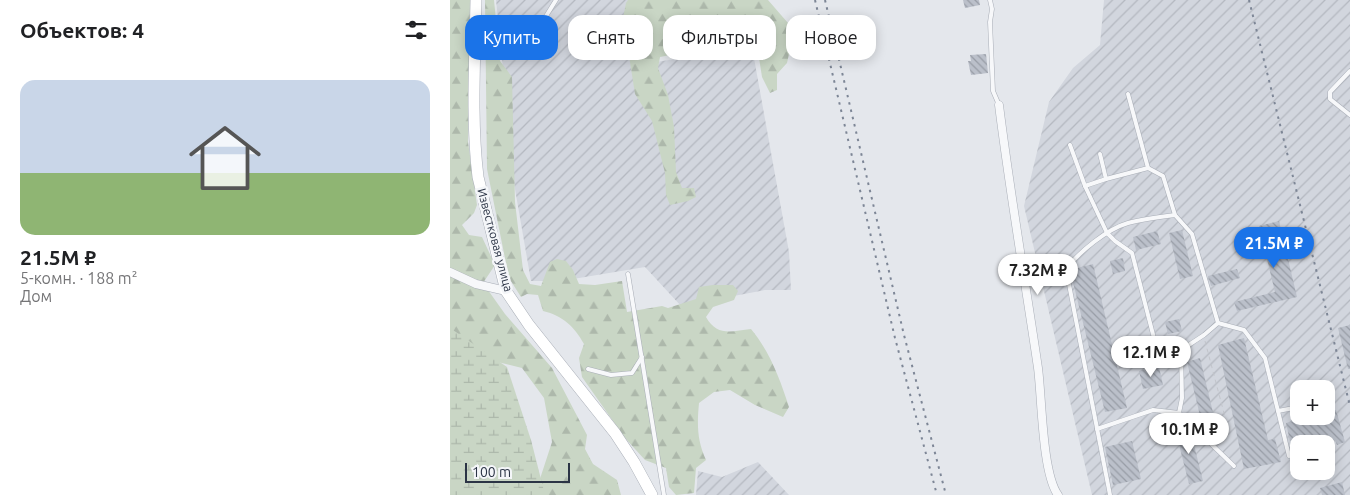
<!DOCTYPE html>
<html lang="ru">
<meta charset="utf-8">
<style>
:root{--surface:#fff;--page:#f6f6f6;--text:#202124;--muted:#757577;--line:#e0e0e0;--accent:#1a73e8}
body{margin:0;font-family:Ubuntu,sans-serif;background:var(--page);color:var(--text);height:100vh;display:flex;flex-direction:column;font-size:19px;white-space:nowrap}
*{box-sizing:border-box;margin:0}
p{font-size:16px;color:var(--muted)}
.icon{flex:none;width:28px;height:28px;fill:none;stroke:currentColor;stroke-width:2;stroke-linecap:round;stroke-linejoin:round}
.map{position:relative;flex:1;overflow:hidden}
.panel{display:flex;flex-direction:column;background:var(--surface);width:450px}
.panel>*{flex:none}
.banner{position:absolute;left:15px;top:15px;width:475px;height:45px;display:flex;gap:10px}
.controls{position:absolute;left:840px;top:380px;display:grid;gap:10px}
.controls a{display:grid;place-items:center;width:45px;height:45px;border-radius:10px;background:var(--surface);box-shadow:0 2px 12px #0003;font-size:25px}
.scale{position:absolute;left:15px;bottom:12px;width:105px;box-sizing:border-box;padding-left:5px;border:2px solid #2b3445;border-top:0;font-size:14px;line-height:18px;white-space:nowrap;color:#2b3445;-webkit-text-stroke:4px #f4f6f9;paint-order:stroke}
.price{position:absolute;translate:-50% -42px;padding:0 11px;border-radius:18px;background:#fff;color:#222;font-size:16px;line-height:32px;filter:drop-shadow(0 1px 2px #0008)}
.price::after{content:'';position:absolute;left:50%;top:30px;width:15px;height:11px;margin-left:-8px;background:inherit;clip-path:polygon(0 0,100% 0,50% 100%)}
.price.on{background:var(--accent);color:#fff}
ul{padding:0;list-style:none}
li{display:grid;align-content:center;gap:10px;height:265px;padding:0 20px}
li+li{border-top:1px solid var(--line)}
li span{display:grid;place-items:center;height:155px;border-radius:15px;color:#555}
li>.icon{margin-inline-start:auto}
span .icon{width:90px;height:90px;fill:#fffc;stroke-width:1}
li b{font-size:21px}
h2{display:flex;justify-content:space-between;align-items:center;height:60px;padding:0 20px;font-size:21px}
.chip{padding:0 18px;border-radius:15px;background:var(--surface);box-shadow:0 2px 12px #0003;font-size:18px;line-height:45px}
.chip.on{background:var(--accent);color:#fff}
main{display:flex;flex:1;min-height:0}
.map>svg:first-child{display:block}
</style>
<main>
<section class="panel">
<h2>Объектов: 4<svg class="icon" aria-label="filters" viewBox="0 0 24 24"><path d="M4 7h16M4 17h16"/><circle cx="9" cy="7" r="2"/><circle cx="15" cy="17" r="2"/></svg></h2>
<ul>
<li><span style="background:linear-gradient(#c9d6e8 60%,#8fb573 0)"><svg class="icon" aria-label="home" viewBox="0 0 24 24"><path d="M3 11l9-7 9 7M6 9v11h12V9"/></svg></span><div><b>21.5M ₽</b><p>5-комн. · 188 m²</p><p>Дом</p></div></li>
</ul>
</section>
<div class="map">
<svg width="900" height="495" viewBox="0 0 900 495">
<defs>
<pattern id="industrial-furrows" width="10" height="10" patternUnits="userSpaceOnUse" patternTransform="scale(1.25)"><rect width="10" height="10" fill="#d2d6de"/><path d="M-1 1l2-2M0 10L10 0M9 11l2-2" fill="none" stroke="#b4b8c0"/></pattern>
<pattern id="forest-firs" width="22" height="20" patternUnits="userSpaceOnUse" patternTransform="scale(1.25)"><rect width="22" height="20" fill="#c9d6c5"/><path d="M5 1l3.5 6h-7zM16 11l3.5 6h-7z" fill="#adb8ab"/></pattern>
<pattern id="wetland-marsh" width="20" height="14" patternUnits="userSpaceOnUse" patternTransform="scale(1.25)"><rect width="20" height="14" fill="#c9d6c5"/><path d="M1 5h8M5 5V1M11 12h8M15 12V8" fill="none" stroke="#adb8ab"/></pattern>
<pattern id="building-back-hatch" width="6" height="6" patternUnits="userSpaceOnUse" patternTransform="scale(1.25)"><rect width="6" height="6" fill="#bbc0ca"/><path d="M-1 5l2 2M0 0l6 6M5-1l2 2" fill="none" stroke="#989da6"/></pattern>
</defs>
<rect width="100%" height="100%" fill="#e4e7ec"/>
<g fill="url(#industrial-furrows)" fill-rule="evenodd">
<polygon points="46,0 185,0 206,62 302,47 339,252 341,290 315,290 231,306 195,267 111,281 81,281 57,143 52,56"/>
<path d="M654 0H900V495H642L574 206 599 102 623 68 650 45ZM849 389H876V416H849ZM849 444H876V471H849Z"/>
<polygon points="308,462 339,495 246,495 248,471 272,477"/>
</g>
<g fill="url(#forest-firs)">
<polygon points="0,0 20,0 18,142 27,205 24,213 12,225 19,235 32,237 45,265 33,283 55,314 102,368 137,435 135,449 143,464 167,480 171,495 87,495 87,488 102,442 94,398 72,368 23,356 0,340"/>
<path d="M35 0H44L50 61 62 77 65 202 73 270 80 284 91 286 100 262 107 259 116 261 123 270 129 284 145 285 172 281 177 312 212 306 218 308 246 299 249 287 263 285H283L288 291 284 300 263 307 256 317C267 337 282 331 301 329 320 352 330 379 339 407L333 417 305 405 280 390 264 392 249 403C247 425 247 440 256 460L246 468 244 493 226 495 219 487 216 468 195 460 175 438 132 377 129 358 134 344C124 326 113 316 93 311L88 295 77 294 71 297 59 278 37 169Z"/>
<polygon points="178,0 318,0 338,23 341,45 337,63 327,74 327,90 320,93 312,77 307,45 287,42 210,57 208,68 218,95 224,127 226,172 232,188 244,188 246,197 238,201 220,205 216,195 215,173 202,121 185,94 173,18 176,3"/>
</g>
<polygon fill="url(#wetland-marsh)" points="0,328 57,367 81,440 95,495 0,495"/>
<g fill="url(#building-back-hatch)">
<polygon points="513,0 529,0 530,5 515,8"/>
<polygon points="536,54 538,73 521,75 518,61 521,61 520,55"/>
<polygon points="829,221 847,297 787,311 784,302 825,292 809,226"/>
<polygon points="732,230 743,276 730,279 719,233"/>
<polygon points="707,231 711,244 686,250 683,237"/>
<polygon points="673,258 675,271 663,274 660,261"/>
<polygon points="643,264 677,408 655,412 620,270"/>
<polygon points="787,269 790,278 761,286 758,276"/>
<polygon points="729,319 732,331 718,334 715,322"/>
<polygon points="900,325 900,369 898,369 888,328"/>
<polygon points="794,338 818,440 825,439 831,462 794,469 768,345"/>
<polygon points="750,358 766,425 753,428 737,362"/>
<polygon points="709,367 713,385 693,389 689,371"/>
<polygon points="886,410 895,442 887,445 885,440 870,444 847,444 846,439 840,441 836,423 863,416 876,416 876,413"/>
<polygon points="738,427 740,429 753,481 739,484 725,429"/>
<polygon points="682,441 691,479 663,485 655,447"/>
<polygon points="892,482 895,495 872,495 870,488"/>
</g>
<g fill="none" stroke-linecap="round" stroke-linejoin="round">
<defs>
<g id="service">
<polyline points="540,0 542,9 540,22 543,91 549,105"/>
<polyline points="93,21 106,0"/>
<polyline points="900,71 880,92 880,99 900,115"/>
<polyline points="620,145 635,186 657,233 665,241 682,253 706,346 731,350"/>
<polyline points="698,168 713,176 725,215"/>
<polyline points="656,179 698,168 678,94"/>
<polyline points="635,186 656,179 650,154"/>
<polyline points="178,274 214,495"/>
<polyline points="768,323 794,330 815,358 839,456"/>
<polyline points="138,369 161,375 182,373 192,357"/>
<polyline points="828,411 849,407"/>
<polyline points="647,429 703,410 729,413 784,466"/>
<path d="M660 495 616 269C629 252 657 229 678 223 693 219 709 217 725 215L742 234 768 323 754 335 731 350 732 398 729 413"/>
</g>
<g id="minor">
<path d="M549 105C560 193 575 280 588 368 592 398 592 473 608 495"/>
<polyline points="0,272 26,284 56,291"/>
</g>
<path id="secondary" d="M26 0C25 59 21 119 28 177L56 291 79 325 165 433 184 462 202 495"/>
</defs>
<use href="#service" stroke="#a9aeb7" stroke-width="5"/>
<use href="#minor" stroke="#a9aeb7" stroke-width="9"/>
<use href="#secondary" stroke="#a9aeb7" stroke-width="12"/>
<polyline stroke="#c2c5cb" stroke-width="1" stroke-dasharray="4 4" stroke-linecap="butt" points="755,341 775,417 763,439"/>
<use href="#service" stroke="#f7f8fa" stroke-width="4"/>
<use href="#minor" stroke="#f7f8fa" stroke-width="8"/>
<use href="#secondary" stroke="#fff" stroke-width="11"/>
<g stroke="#7d8696" stroke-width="2" stroke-dasharray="2.5 5" stroke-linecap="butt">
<polyline points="365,0 445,338 487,495"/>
<polyline points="375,0 454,335 496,495"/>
<polyline points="799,0 900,406"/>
</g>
</g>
<g text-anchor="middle" stroke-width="5" stroke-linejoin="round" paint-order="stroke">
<g font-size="12" fill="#2b3445" stroke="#f4f6f9">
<text transform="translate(45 240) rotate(75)" y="4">Известковая улица</text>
</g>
</g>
</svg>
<div class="controls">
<a>+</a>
<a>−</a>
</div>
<div class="scale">100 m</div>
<b class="price on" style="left:824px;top:269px">21.5M ₽</b>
<b class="price" style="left:588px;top:296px">7.32M ₽</b>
<b class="price" style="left:701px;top:378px">12.1M ₽</b>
<b class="price" style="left:739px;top:455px">10.1M ₽</b>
<div class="banner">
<a class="chip on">Купить</a>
<a class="chip">Снять</a>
<a class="chip">Фильтры</a>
<a class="chip">Новое</a>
</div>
</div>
</main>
